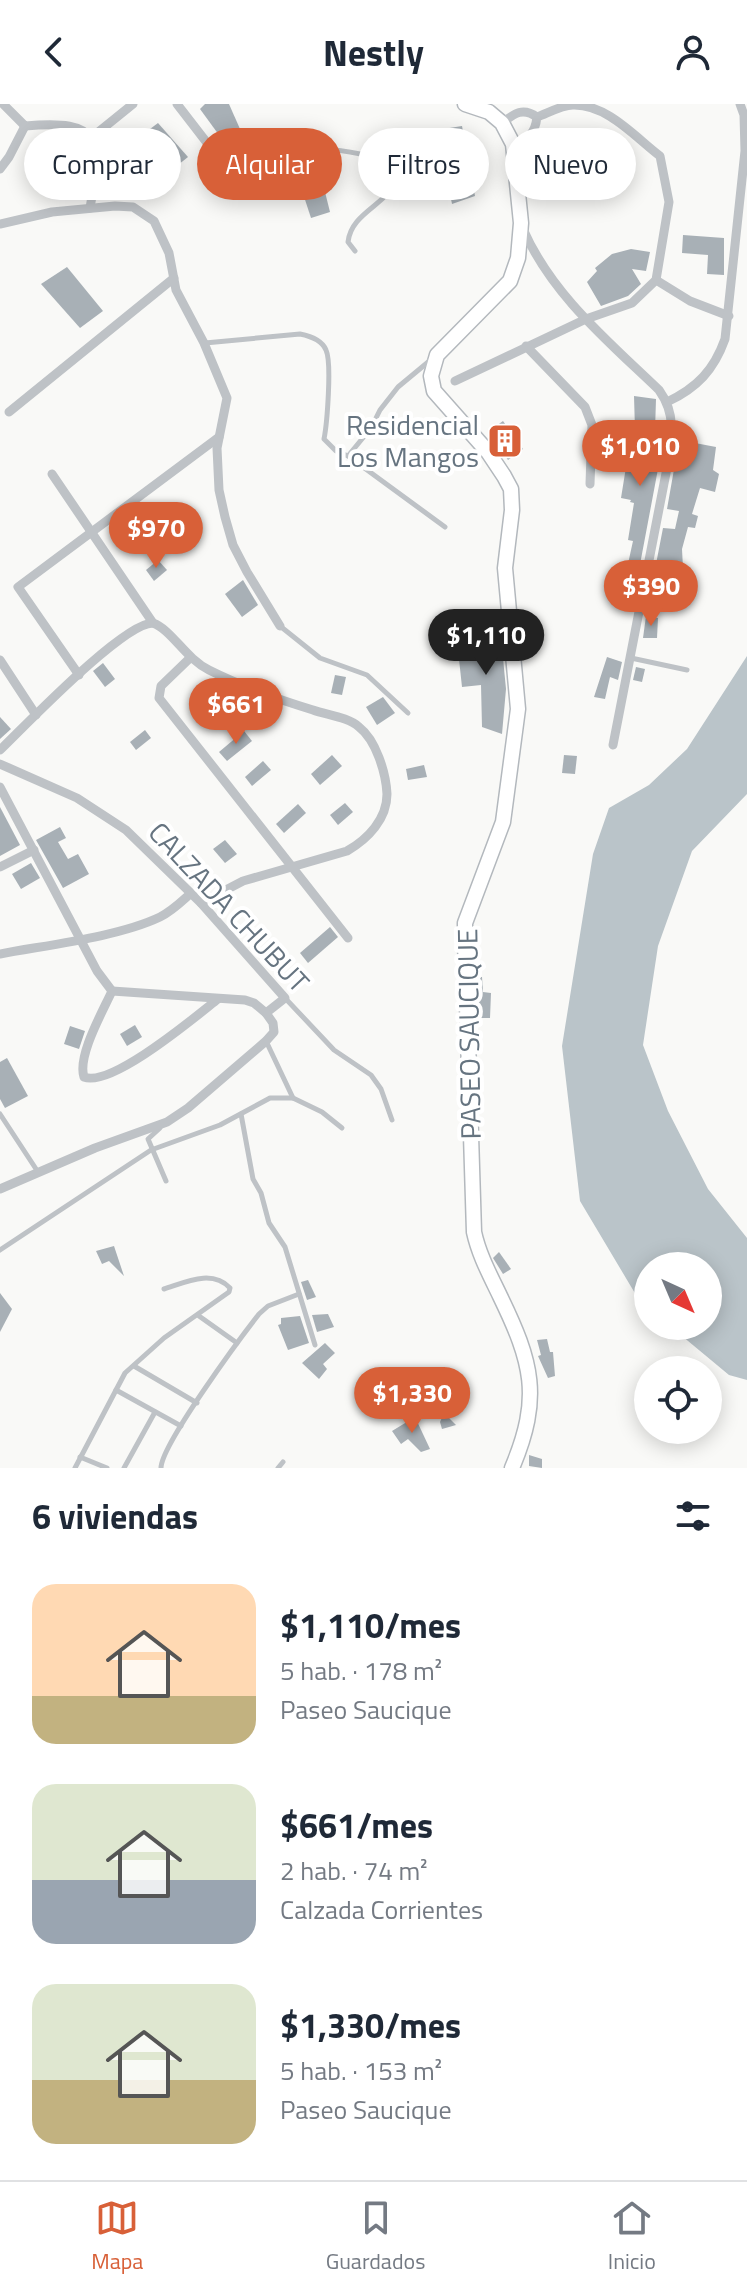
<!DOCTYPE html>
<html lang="es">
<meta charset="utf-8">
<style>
:root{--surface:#fff;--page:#f6f6f7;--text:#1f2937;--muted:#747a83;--line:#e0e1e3;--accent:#d86038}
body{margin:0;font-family:"Titillium Web",sans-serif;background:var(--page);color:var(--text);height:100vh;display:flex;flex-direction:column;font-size:30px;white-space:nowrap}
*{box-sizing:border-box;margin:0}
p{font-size:26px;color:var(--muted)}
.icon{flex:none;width:44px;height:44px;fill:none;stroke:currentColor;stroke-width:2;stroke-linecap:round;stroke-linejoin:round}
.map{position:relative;height:1364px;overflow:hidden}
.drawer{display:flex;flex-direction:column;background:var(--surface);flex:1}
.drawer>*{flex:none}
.hud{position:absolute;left:24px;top:24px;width:700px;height:72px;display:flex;gap:16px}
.needle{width:52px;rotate:136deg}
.controls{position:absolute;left:634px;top:1148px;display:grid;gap:16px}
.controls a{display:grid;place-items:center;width:88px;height:88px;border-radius:50%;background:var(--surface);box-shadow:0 4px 20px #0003;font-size:40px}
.price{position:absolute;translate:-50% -68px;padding:0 18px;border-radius:28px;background:var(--accent);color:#fff;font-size:26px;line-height:52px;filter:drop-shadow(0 2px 4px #0008)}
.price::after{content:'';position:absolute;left:50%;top:48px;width:24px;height:18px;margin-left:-12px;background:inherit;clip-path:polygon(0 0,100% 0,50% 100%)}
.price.selected{background:#222;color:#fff}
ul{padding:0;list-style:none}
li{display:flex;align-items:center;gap:24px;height:200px;padding:0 32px}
li span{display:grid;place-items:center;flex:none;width:224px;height:160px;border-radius:24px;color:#555}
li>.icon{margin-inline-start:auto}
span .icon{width:96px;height:96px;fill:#fffc;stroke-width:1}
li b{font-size:34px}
h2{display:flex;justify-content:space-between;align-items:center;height:96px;padding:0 32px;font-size:34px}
.tag{padding:0 28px;border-radius:36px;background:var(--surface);box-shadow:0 4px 20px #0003;font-size:28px;line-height:72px}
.tag.selected{background:var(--accent);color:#fff}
header{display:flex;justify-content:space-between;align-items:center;height:104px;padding:0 32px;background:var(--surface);font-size:36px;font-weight:700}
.tabs{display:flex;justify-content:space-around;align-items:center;height:112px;border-top:2px solid var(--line);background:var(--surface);font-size:22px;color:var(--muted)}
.tabs a{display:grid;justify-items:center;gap:4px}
.tabs .selected{color:var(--accent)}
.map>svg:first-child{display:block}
</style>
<header><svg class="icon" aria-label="back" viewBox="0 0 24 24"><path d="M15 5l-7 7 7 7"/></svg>Nestly<svg class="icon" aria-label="person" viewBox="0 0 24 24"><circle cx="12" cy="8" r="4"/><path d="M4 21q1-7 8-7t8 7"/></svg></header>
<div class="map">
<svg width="747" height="1364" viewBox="0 0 747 1364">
<rect width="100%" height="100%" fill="#f9f9f7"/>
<polygon fill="#bac4c9" points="747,552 747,690 692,747 658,842 643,941 668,1007 708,1085 747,1134 747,1276 729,1271 670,1222 708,1222 708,1162 648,1162 648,1204 639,1196 580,1097 562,942 593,750 609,704 649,681 687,645"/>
<g fill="#a8b0b6">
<polygon points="205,0 229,0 240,25 227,42 200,5"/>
<polygon points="158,19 188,53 144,88 122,46"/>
<polygon points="462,22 475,92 452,100 437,26"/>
<polygon points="315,48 330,108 311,114 292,56"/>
<polygon points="560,67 564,85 537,93 533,72"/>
<polygon points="683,131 724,134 724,171 707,170 708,151 682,149"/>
<polygon points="631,145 650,148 646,167 632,165 641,180 628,192 601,202 587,178 597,167 595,164 612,150"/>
<polygon points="67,163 103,207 80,224 41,180"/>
<polygon points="634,292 656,295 655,327 664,329 664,333 632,503 615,503 618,486 622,487 633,437 628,436 634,399 630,398 631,396 621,394 632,326 635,326"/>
<polygon points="503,317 523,345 508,356 488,328"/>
<polygon points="679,337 694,345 695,339 716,343 713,366 719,370 715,388 700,384 692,410 698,412 695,424 688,423 682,445 683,464 679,480 682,481 677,500 650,491 663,424 675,425 679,407 667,405"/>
<polygon points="158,456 167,466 154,477 146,466"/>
<polygon points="243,476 258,501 242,513 225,490"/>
<polygon points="646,512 658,514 657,534 643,534"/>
<polygon points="492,524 498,544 502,544 506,585 502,630 482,623 481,581 462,583 458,546 470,545 470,534 481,534 480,525"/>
<polygon points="607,553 622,558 618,576 610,573 605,595 594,593"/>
<polygon points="103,559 115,575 105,583 93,567"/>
<polygon points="636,563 645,565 642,578 633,576"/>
<polygon points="335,571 346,573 342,591 331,589"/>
<polygon points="383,593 395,609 377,621 366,603"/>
<polygon points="0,613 11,625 0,635"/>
<polygon points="145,626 151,634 136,646 130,638"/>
<polygon points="244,627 252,637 227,657 219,648"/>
<polygon points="332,651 342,662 320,681 311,670"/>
<polygon points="564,651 577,652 575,670 562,669"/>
<polygon points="263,657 271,666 252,682 245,673"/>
<polygon points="424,661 427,673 408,676 406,665"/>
<polygon points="345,699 353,708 338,721 330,711"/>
<polygon points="298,700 306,709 284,729 276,720"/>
<polygon points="0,703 20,741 0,752"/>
<polygon points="60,723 66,734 58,738 68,755 78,750 89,770 63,784 36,736"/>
<polygon points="225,736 237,750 225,759 213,745"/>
<polygon points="31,759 40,774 21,785 12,770"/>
<polygon points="330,823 338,833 308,859 300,849"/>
<polygon points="476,873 482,873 483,888 491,889 490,914 481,914 480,920 478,920"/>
<polygon points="135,921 142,933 127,942 120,930"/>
<polygon points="70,922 85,927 79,945 64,940"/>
<polygon points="7,954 28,992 5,1004 0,995 0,958"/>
<polygon points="114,1142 124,1172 109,1157 102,1160 96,1147"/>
<polygon points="499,1148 511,1165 503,1170 493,1154"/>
<polygon points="308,1176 316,1193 307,1196 301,1178"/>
<polygon points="0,1189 12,1205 0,1228"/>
<polygon points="328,1210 334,1223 317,1228 312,1211"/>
<polygon points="300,1212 309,1239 288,1246 278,1221 281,1220 281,1214"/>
<polygon points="547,1235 550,1248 553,1248 555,1272 548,1274 538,1252 541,1251 537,1236"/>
<polygon points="325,1239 335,1249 323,1260 327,1265 319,1275 302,1259"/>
<polygon points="444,1309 456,1321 442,1325 440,1318"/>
<polygon points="415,1313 430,1345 421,1348 408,1335 401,1340 392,1327"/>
<polygon points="529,1351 542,1355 542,1364 529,1362"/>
</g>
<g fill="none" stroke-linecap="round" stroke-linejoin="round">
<defs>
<path id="secondary" d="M465 0 489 8 502 19 513 40 521 119 518 154 510 177 437 251 431 272 434 287 488 348 504 372 511 385 512 406 505 464 518 605 503 718 465 819V837L474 1128C479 1151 490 1171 500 1192 532 1258 542 1293 512 1364"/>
</defs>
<use href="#secondary" stroke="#b3b8bd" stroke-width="17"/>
<g stroke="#bec2c6" stroke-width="5">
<path d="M222 58 227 63C251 66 275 47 298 43 309 41 318 43 329 45 355 49 387 49 396 79 383 102 351 110 348 138L355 147"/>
<path d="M205 239 300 230C310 232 322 236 326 246 332 259 327 320 324 335L336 347 348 352"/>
<polyline points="433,254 398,283 380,306 371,324 348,352 445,423"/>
<polyline points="280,522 320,554 367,571 408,609"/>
<polyline points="631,554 687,566"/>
<polyline points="285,894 334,946 371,971 381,985 392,1016"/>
<polyline points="266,937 293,994 322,1008 342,1024"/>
<polyline points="0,1010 38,1068"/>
<polyline points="241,1010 253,1075 261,1089 269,1119 285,1143 315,1241"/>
<polyline points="160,1024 148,1035 166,1077"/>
<polyline points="0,1146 151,1046 220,1021 270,994 293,994"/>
<polyline points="199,1212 237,1239"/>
<polyline points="134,1262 197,1299"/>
<polyline points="116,1286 181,1322"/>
<polyline points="80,1353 107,1364"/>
<path d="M75 1364 125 1269 164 1234 229 1188 230 1184C212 1165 186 1178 164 1185"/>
<polyline points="124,1364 155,1308"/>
<path d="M161 1364C161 1341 241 1233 259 1210L268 1202 299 1190"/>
<polyline points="278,1364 283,1358"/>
</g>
<g stroke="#bec2c6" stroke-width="9">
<path d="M3 0 25 22C102 15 102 35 90 104"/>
<polyline points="177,0 221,57"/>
<path d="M502 19C515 9 523 3 537 13"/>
<polyline points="91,34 133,0"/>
<polyline points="0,65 9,53 25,22"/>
<polyline points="0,120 52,108 115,102 133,103 154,117 169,149 176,186 204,239 227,294 217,344 219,386 225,413 233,441 247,468 280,522"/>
<path d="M523 125C552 191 608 237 659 286 677 311 672 335 667 364L613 641"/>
<polyline points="656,176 690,197 729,212"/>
<polyline points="526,242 585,303 592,321 590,380"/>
<path d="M455 277 586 215 632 199 656 176 669 98 660 52C635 33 607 0 573 1 562 1 548 9 537 13 535 31 528 34 513 40"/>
<path d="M667 298C697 284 714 266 725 235L745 47 744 11 740 0"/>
<polyline points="9,308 174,174"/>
<path d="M52 370 153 519C172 526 185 554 209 566 243 583 277 595 313 606 327 611 348 613 359 623 376 636 386 669 387 690 387 715 368 735 347 747L243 777 201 799"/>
<polyline points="190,554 161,582 159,594 348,834"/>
<polyline points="0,556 36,611"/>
<polyline points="79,571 18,483 219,333"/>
<path d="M0 646C25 622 123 519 153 519"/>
<polyline points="0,660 77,694 126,726 201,799 285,894 266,909 273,919 274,928 266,937 188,1004 167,1018 95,1044 0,1085"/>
<path d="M0 683 97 867 112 887C103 907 77 952 84 973 111 984 195 913 218 895"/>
<polyline points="0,763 34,746"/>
<path d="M0 850C47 841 118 833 160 813 172 807 181 798 190 790"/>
<polyline points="112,887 245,896 254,899 266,909"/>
</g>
<use href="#secondary" stroke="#fff" stroke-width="14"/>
</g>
<defs>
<symbol id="building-square" viewBox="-11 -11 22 22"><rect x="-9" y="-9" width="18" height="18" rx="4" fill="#d86038" stroke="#fff"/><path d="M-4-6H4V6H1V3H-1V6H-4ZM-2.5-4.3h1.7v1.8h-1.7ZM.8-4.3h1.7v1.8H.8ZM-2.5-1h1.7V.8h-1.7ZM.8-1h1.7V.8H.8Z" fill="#fff"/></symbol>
</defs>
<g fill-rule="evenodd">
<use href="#building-square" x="485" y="317" width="40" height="40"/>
</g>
<g text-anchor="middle" stroke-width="8" stroke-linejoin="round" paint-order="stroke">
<g font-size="28" fill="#667480" stroke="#fff" text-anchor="end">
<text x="479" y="331">Residencial<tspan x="479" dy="32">Los Mangos</tspan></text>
</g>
<g font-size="28" fill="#667480" stroke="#fff">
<text transform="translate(229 803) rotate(47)" y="10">CALZADA CHUBUT</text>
<text transform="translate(469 930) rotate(-91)" y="10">PASEO SAUCIQUE</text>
</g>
</g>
</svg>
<div class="controls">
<a><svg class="needle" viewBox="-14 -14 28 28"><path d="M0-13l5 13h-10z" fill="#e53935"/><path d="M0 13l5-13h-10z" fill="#747a83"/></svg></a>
<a><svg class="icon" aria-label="locate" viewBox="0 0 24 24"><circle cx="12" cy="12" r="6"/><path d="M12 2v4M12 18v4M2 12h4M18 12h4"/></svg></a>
</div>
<b class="price" style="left:640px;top:384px">$1,010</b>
<b class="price" style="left:156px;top:466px">$970</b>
<b class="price" style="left:651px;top:524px">$390</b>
<b class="price selected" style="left:486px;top:573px">$1,110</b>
<b class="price" style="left:236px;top:642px">$661</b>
<b class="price" style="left:412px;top:1331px">$1,330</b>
<div class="hud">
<a class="tag">Comprar</a>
<a class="tag selected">Alquilar</a>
<a class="tag">Filtros</a>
<a class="tag">Nuevo</a>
</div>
</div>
<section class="drawer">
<h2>6 viviendas<svg class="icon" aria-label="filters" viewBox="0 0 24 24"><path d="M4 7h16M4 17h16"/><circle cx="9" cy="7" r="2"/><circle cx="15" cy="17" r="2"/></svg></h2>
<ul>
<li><span style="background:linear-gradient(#ffd9b3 70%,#c2b280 0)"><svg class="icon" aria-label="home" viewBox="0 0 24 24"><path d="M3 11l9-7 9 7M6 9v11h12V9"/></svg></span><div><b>$1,110/mes</b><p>5 hab. · 178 m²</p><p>Paseo Saucique</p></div></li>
<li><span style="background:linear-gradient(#dfe7d0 60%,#9aa5b1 0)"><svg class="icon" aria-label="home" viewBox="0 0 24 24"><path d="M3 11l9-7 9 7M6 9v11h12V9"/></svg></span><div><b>$661/mes</b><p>2 hab. · 74 m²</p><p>Calzada Corrientes</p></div></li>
<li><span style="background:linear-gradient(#dfe7d0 60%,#c2b280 0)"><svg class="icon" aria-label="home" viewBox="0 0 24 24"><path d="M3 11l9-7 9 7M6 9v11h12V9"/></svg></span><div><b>$1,330/mes</b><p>5 hab. · 153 m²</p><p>Paseo Saucique</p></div></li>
</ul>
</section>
<nav class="tabs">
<a class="selected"><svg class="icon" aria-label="map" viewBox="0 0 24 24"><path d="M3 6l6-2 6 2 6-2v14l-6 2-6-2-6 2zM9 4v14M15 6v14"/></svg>Mapa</a>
<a><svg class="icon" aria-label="saved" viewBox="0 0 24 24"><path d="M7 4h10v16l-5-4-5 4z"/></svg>Guardados</a>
<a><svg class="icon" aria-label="home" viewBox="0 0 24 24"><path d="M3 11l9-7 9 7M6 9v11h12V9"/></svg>Inicio</a>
</nav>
